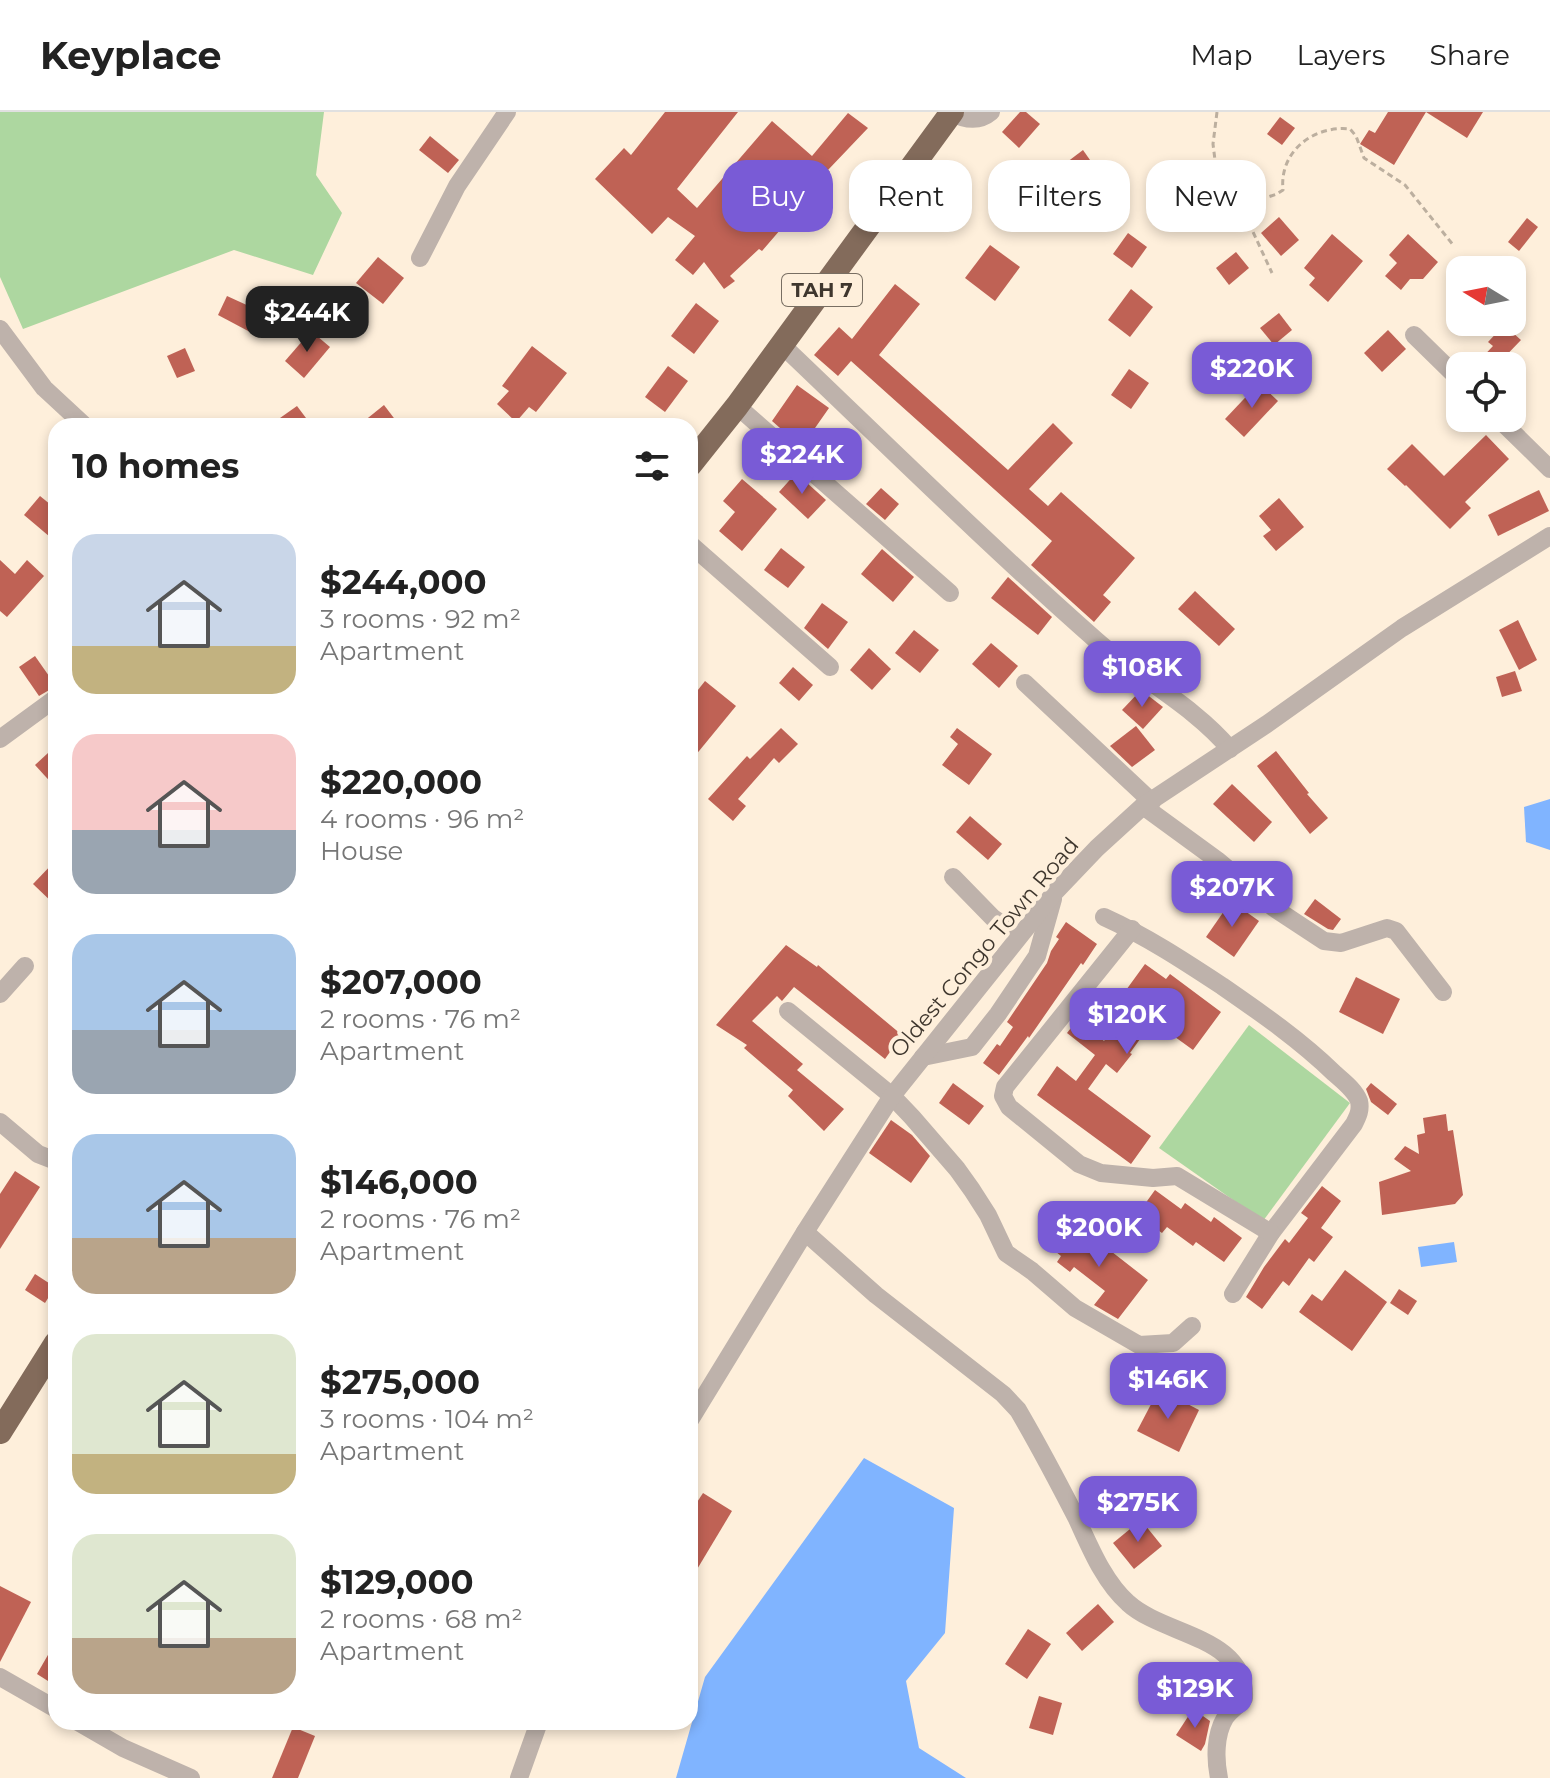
<!DOCTYPE html>
<meta charset="utf-8">
<style>
:root{--surface:#fff;--page:#f6f6f6;--text:#222;--muted:#767676;--line:#e0e0e0;--accent:#795bd6}
body{margin:0;font-family:Montserrat,sans-serif;background:var(--page);color:var(--text);height:100vh;display:flex;flex-direction:column;font-size:30px;white-space:nowrap}
*{box-sizing:border-box;margin:0}
p{font-size:26px;color:var(--muted)}
.icon{flex:none;width:44px;height:44px;fill:none;stroke:currentColor;stroke-width:2;stroke-linecap:round;stroke-linejoin:round}
.map{position:relative;flex:1;overflow:hidden}
.drawer{position:absolute;left:48px;top:306px;width:650px;height:1312px;display:flex;flex-direction:column;background:var(--surface);border-radius:24px;box-shadow:0 4px 12px #0003}
.drawer>*{flex:none}
.banner{position:absolute;left:722px;top:48px;width:708px;height:72px;display:flex;gap:16px}
.needle{width:52px;rotate:280deg}
.fabs{position:absolute;left:1446px;top:144px;display:grid;gap:16px}
.fabs a{display:grid;place-items:center;width:80px;height:80px;border-radius:16px;background:var(--surface);box-shadow:0 4px 12px #0003;font-size:40px}
.price{position:absolute;translate:-50% -68px;padding:0 18px;border-radius:16px;background:var(--accent);color:#fff;font-size:26px;line-height:52px;filter:drop-shadow(0 2px 4px #0008)}
.price::after{content:'';position:absolute;left:50%;top:48px;width:24px;height:18px;margin-left:-12px;background:inherit;clip-path:polygon(0 0,100% 0,50% 100%)}
.price.selected{background:#222;color:#fff}
ul{padding:0;list-style:none}
li{display:flex;align-items:center;gap:24px;height:200px;padding:0 24px}
li span{display:grid;place-items:center;flex:none;width:224px;height:160px;border-radius:24px;color:#555}
li>.icon{margin-inline-start:auto}
span .icon{width:96px;height:96px;fill:#fffc;stroke-width:1}
li b{font-size:34px}
h2{display:flex;justify-content:space-between;align-items:center;height:96px;padding:0 24px;font-size:34px}
.chip{padding:0 28px;border-radius:24px;background:var(--surface);box-shadow:0 4px 12px #0003;font-size:28px;line-height:72px}
.chip.selected{background:var(--accent);color:#fff}
header{display:flex;align-items:center;gap:48px;box-sizing:border-box;height:112px;padding:0 40px;background:var(--surface);border-bottom:2px solid var(--line)}
header strong{font-size:38px}
nav{display:flex;gap:44px;margin-inline-start:auto;font-size:28px}
.map>svg:first-child{display:block}
</style>
<header>
<strong>Keyplace</strong>
<nav><a>Map</a><a>Layers</a><a>Share</a></nav>
</header>
<div class="map">
<svg width="1550" height="1666" viewBox="0 0 1550 1666">
<rect width="100%" height="100%" fill="#feefdb"/>
<g fill="#add7a0">
<polygon points="0,0 324,0 316,63 342,101 313,163 234,138 23,217 0,165"/>
<polygon points="1249,913 1350,991 1263,1109 1159,1036"/>
</g>
<g fill="#80b4ff">
<polygon points="1550,687 1550,738 1526,730 1524,695"/>
<polygon points="1454,1130 1457,1150 1421,1155 1418,1135"/>
<polygon points="864,1346 954,1396 945,1521 906,1569 919,1636 966,1666 676,1666 705,1565"/>
</g>
<g fill="#bf6255">
<polygon points="665,0 738,0 677,77 697,96 772,9 812,44 848,1 868,16 828,58 830,60 762,139 759,137 730,164 735,169 724,177 704,150 693,163 675,148 695,124 668,105 652,122 595,67 624,36 631,43"/>
<polygon points="1020,0 1026,0 1040,12 1019,36 1002,20"/>
<polygon points="1388,0 1426,0 1394,53 1360,32 1369,18 1375,21"/>
<polygon points="1426,0 1483,0 1467,26"/>
<polygon points="1280,5 1295,16 1282,33 1267,22"/>
<polygon points="430,24 459,48 448,61 419,38"/>
<polygon points="1083,38 1097,58 1056,89 1042,69"/>
<polygon points="1201,75 1220,89 1202,114 1183,100"/>
<polygon points="1279,105 1299,128 1281,144 1261,121"/>
<polygon points="1527,106 1538,115 1519,139 1508,130"/>
<polygon points="1128,121 1147,135 1132,156 1113,142"/>
<polygon points="1332,122 1363,149 1328,190 1309,173 1315,166 1304,156"/>
<polygon points="1408,122 1438,150 1423,167 1410,167 1401,178 1385,164 1397,151 1389,143"/>
<polygon points="990,133 1020,155 995,189 965,166"/>
<polygon points="1236,140 1249,156 1229,173 1216,156"/>
<polygon points="378,145 404,166 383,192 356,171"/>
<polygon points="895,172 920,192 879,243 1008,358 1053,311 1073,331 1029,377 1048,394 1061,380 1135,446 1103,483 1111,490 1094,510 1031,453 1052,429 851,249 838,264 814,243 839,215 852,227"/>
<polygon points="1131,177 1153,195 1130,225 1108,208"/>
<polygon points="227,184 260,199 250,220 218,203"/>
<polygon points="696,191 719,209 694,242 671,224"/>
<polygon points="1279,201 1292,218 1274,233 1260,216"/>
<polygon points="1504,213 1521,228 1496,254 1474,254 1493,234 1488,230"/>
<polygon points="1388,218 1406,237 1382,260 1364,241"/>
<polygon points="311,219 330,235 304,266 285,249"/>
<polygon points="532,234 567,261 536,300 529,295 516,310 497,292 509,279 502,274"/>
<polygon points="185,236 195,259 177,266 167,244"/>
<polygon points="668,254 688,269 665,300 645,285"/>
<polygon points="1129,257 1149,271 1131,297 1111,283"/>
<polygon points="1259,271 1278,289 1244,325 1225,307"/>
<polygon points="797,273 829,296 815,316 850,348 835,364 772,309"/>
<polygon points="384,293 400,314 358,314"/>
<polygon points="297,294 312,314 286,314 280,306"/>
<polygon points="1486,323 1509,347 1465,390 1471,396 1450,417 1406,373 1405,374 1387,357 1412,332 1444,364"/>
<polygon points="796,361 826,388 808,407 779,380"/>
<polygon points="742,367 777,397 742,439 719,419 735,400 723,389"/>
<polygon points="881,376 899,392 885,408 866,392"/>
<polygon points="1539,378 1549,399 1498,424 1488,403"/>
<polygon points="40,384 56,397 56,430 24,403"/>
<polygon points="1279,386 1304,415 1276,439 1263,424 1271,418 1259,404"/>
<polygon points="781,436 805,455 788,476 764,458"/>
<polygon points="882,437 914,465 893,490 861,462"/>
<polygon points="0,448 15,462 27,448 44,464 7,505 0,499"/>
<polygon points="1008,465 1052,505 1038,523 991,486"/>
<polygon points="1195,479 1235,517 1219,534 1178,497"/>
<polygon points="822,491 848,510 828,537 804,516"/>
<polygon points="1518,508 1537,548 1519,558 1499,518"/>
<polygon points="914,518 939,538 920,561 895,541"/>
<polygon points="991,531 1018,554 999,576 972,552"/>
<polygon points="869,536 891,557 872,578 850,558"/>
<polygon points="35,544 56,574 39,584 19,555"/>
<polygon points="793,555 813,573 799,589 779,571"/>
<polygon points="1515,559 1522,579 1502,585 1496,565"/>
<polygon points="705,569 736,594 690,650 690,588"/>
<polygon points="1141,578 1163,595 1143,617 1122,598"/>
<polygon points="1136,614 1155,638 1132,655 1110,634"/>
<polygon points="781,616 798,632 779,651 774,646 738,687 746,694 733,709 708,687 747,644 750,647"/>
<polygon points="957,616 992,642 969,673 942,653 958,632 950,625"/>
<polygon points="1276,639 1309,681 1307,682 1328,706 1310,722 1257,654"/>
<polygon points="48,641 56,650 56,676 35,653"/>
<polygon points="1232,672 1272,710 1254,730 1213,692"/>
<polygon points="970,704 1002,732 988,748 956,720"/>
<polygon points="56,748 56,794 33,772"/>
<polygon points="1315,787 1341,807 1333,818 1328,817 1304,802"/>
<polygon points="1231,789 1259,809 1234,845 1206,825"/>
<polygon points="1066,810 1097,832 1083,853 1081,851 1029,926 1028,924 999,963 983,951 997,932 1000,934 1013,915 1007,910 1047,851 1051,839 1059,827 1056,825"/>
<polygon points="786,833 817,855 818,853 902,923 885,947 794,875 782,889 777,884 752,909 803,952 797,958 844,997 824,1019 788,984 793,978 744,936 747,933 716,913"/>
<polygon points="1145,852 1166,867 1170,862 1221,900 1193,938 1153,909 1130,941 1132,942 1117,961 1106,952 1088,977 1151,1024 1131,1052 1037,983 1057,954 1076,969 1095,943 1067,921 1078,907 1104,929 1109,923 1112,925 1134,894 1121,885"/>
<polygon points="1356,865 1400,887 1383,922 1339,900"/>
<polygon points="953,971 984,994 969,1013 939,991"/>
<polygon points="1371,971 1397,992 1388,1003 1371,990 1366,977"/>
<polygon points="1446,1002 1448,1019 1453,1018 1463,1083 1455,1092 1382,1103 1379,1070 1411,1059 1394,1047 1405,1034 1419,1042 1417,1023 1425,1021 1423,1006"/>
<polygon points="891,1008 912,1023 930,1044 911,1071 869,1041"/>
<polygon points="15,1059 40,1075 0,1137 0,1082"/>
<polygon points="1322,1074 1341,1089 1321,1116 1333,1125 1314,1150 1309,1146 1289,1174 1283,1169 1262,1197 1246,1185 1264,1155 1285,1127 1289,1131 1308,1106 1301,1101"/>
<polygon points="1155,1078 1181,1097 1185,1091 1211,1110 1214,1105 1242,1126 1224,1150 1196,1130 1193,1134 1167,1115 1162,1121 1137,1103"/>
<polygon points="1071,1108 1148,1168 1118,1207 1094,1193 1105,1179 1074,1155 1070,1160 1057,1150 1061,1144 1050,1135"/>
<polygon points="1345,1158 1387,1190 1352,1239 1299,1200 1312,1182 1322,1189"/>
<polygon points="35,1162 55,1175 45,1191 25,1178"/>
<polygon points="1399,1177 1417,1189 1408,1203 1390,1191"/>
<polygon points="1159,1277 1199,1298 1179,1340 1137,1319"/>
<polygon points="703,1381 732,1399 690,1469 690,1401"/>
<polygon points="1141,1408 1162,1434 1134,1457 1113,1431"/>
<polygon points="0,1474 31,1490 0,1550"/>
<polygon points="1098,1492 1114,1510 1082,1539 1066,1521"/>
<polygon points="1028,1517 1051,1532 1027,1567 1005,1552"/>
<polygon points="56,1529 56,1554 48,1569 37,1562"/>
<polygon points="1039,1584 1062,1591 1053,1623 1029,1616"/>
<polygon points="1193,1597 1210,1609 1205,1632 1201,1639 1176,1623"/>
<polygon points="293,1615 315,1624 298,1666 272,1666"/>
</g>
<g fill="none" stroke-linecap="round" stroke-linejoin="round">
<g stroke="#bcaf9f" stroke-width="3" stroke-dasharray="6 4" stroke-linecap="butt">
<polyline points="1217,0 1213,32 1215,48 1241,94 1272,161"/>
<path d="M1241 94 1277 82 1283 78C1279 39 1314 13 1350 17L1356 24 1364 46 1405 73 1454 134"/>
</g>
<g stroke="#beb2ab" stroke-width="18">
<path d="M950 0C963 7 978 11 991 0"/>
<polyline points="420,146 457,74 507,0"/>
<polyline points="0,217 44,276 85,314"/>
<polyline points="1414,223 1460,268"/>
<path d="M782 233C886 332 989 434 1097 529 1140 567 1193 593 1230 637"/>
<polyline points="737,294 950,481"/>
<polyline points="1498,306 1550,357"/>
<polyline points="690,432 830,555"/>
<polyline points="1025,571 1152,690"/>
<polyline points="0,627 56,586"/>
<polyline points="1143,694 1217,748 1274,796 1324,829 1341,831 1387,816 1396,819 1443,880"/>
<polyline points="953,765 993,806 1019,824"/>
<path d="M1104 805C1146 824 1184 849 1222 874 1261 901 1300 928 1334 961 1343 969 1355 978 1359 989 1361 998 1358 1004 1354 1012L1271 1121 1233 1182"/>
<polyline points="1132,817 1005,975 1003,984 1009,995 1079,1052 1101,1061 1153,1066 1177,1064 1271,1121"/>
<polyline points="0,882 25,854"/>
<polyline points="788,899 892,984 912,1005 957,1057 972,1078 988,1103 1006,1141 1032,1159 1075,1196 1139,1233 1173,1231 1192,1214"/>
<polyline points="923,945 972,935 998,902 1037,844 1053,787"/>
<polyline points="0,1010 38,1042 56,1049"/>
<path d="M805 1120 876 1183 1003 1282 1018 1298C1039 1334 1058 1370 1077 1407 1090 1435 1104 1470 1128 1491 1164 1524 1247 1524 1244 1586 1239 1594 1230 1598 1225 1606 1215 1623 1215 1647 1219 1666"/>
<polyline points="690,1308 805,1120 892,984 1055,780 1097,736 1143,694 1267,612 1402,516 1550,424"/>
<polyline points="0,1565 56,1597"/>
<polyline points="78,1610 123,1636 191,1666"/>
<polyline points="519,1666 539,1610"/>
</g>
<g stroke="#836b5b" stroke-width="24">
<polyline points="690,353 737,294 952,0"/>
<polyline points="0,1320 56,1231"/>
</g>
</g>
<g text-anchor="middle" stroke-width="8" stroke-linejoin="round" paint-order="stroke">
<rect fill="#feefdb" stroke="#786e62" stroke-width="2" x="782" y="162" width="80" height="32" rx="6"/>
<g font-size="20" font-weight="bold" fill="#3f372e">
<text x="822" y="185">TAH 7</text>
</g>
<g font-size="22" fill="#3f372e" stroke="#feefdb">
<text transform="translate(984 835) rotate(-50)" y="8">Oldest Congo Town Road</text>
</g>
</g>
</svg>
<div class="fabs">
<a><svg class="needle" viewBox="-14 -14 28 28"><path d="M0-13l5 13h-10z" fill="#e53935"/><path d="M0 13l5-13h-10z" fill="#767676"/></svg></a>
<a><svg class="icon" aria-label="locate" viewBox="0 0 24 24"><circle cx="12" cy="12" r="6"/><path d="M12 2v4M12 18v4M2 12h4M18 12h4"/></svg></a>
</div>
<b class="price selected" style="left:307px;top:242px">$244K</b>
<b class="price" style="left:1252px;top:298px">$220K</b>
<b class="price" style="left:802px;top:384px">$224K</b>
<b class="price" style="left:1142px;top:597px">$108K</b>
<b class="price" style="left:1232px;top:817px">$207K</b>
<b class="price" style="left:1127px;top:944px">$120K</b>
<b class="price" style="left:1099px;top:1157px">$200K</b>
<b class="price" style="left:1168px;top:1309px">$146K</b>
<b class="price" style="left:1138px;top:1432px">$275K</b>
<b class="price" style="left:1195px;top:1618px">$129K</b>
<div class="banner">
<a class="chip selected">Buy</a>
<a class="chip">Rent</a>
<a class="chip">Filters</a>
<a class="chip">New</a>
</div>
<section class="drawer">
<h2>10 homes<svg class="icon" aria-label="filters" viewBox="0 0 24 24"><path d="M4 7h16M4 17h16"/><circle cx="9" cy="7" r="2"/><circle cx="15" cy="17" r="2"/></svg></h2>
<ul>
<li><span style="background:linear-gradient(#c9d6e8 70%,#c2b280 0)"><svg class="icon" aria-label="home" viewBox="0 0 24 24"><path d="M3 11l9-7 9 7M6 9v11h12V9"/></svg></span><div><b>$244,000</b><p>3 rooms · 92 m²</p><p>Apartment</p></div></li>
<li><span style="background:linear-gradient(#f6c9c9 60%,#9aa5b1 0)"><svg class="icon" aria-label="home" viewBox="0 0 24 24"><path d="M3 11l9-7 9 7M6 9v11h12V9"/></svg></span><div><b>$220,000</b><p>4 rooms · 96 m²</p><p>House</p></div></li>
<li><span style="background:linear-gradient(#a9c7e8 60%,#9aa5b1 0)"><svg class="icon" aria-label="home" viewBox="0 0 24 24"><path d="M3 11l9-7 9 7M6 9v11h12V9"/></svg></span><div><b>$207,000</b><p>2 rooms · 76 m²</p><p>Apartment</p></div></li>
<li><span style="background:linear-gradient(#a9c7e8 65%,#b9a48a 0)"><svg class="icon" aria-label="home" viewBox="0 0 24 24"><path d="M3 11l9-7 9 7M6 9v11h12V9"/></svg></span><div><b>$146,000</b><p>2 rooms · 76 m²</p><p>Apartment</p></div></li>
<li><span style="background:linear-gradient(#dfe7d0 75%,#c2b280 0)"><svg class="icon" aria-label="home" viewBox="0 0 24 24"><path d="M3 11l9-7 9 7M6 9v11h12V9"/></svg></span><div><b>$275,000</b><p>3 rooms · 104 m²</p><p>Apartment</p></div></li>
<li><span style="background:linear-gradient(#dfe7d0 65%,#b9a48a 0)"><svg class="icon" aria-label="home" viewBox="0 0 24 24"><path d="M3 11l9-7 9 7M6 9v11h12V9"/></svg></span><div><b>$129,000</b><p>2 rooms · 68 m²</p><p>Apartment</p></div></li>
</ul>
</section>
</div>
